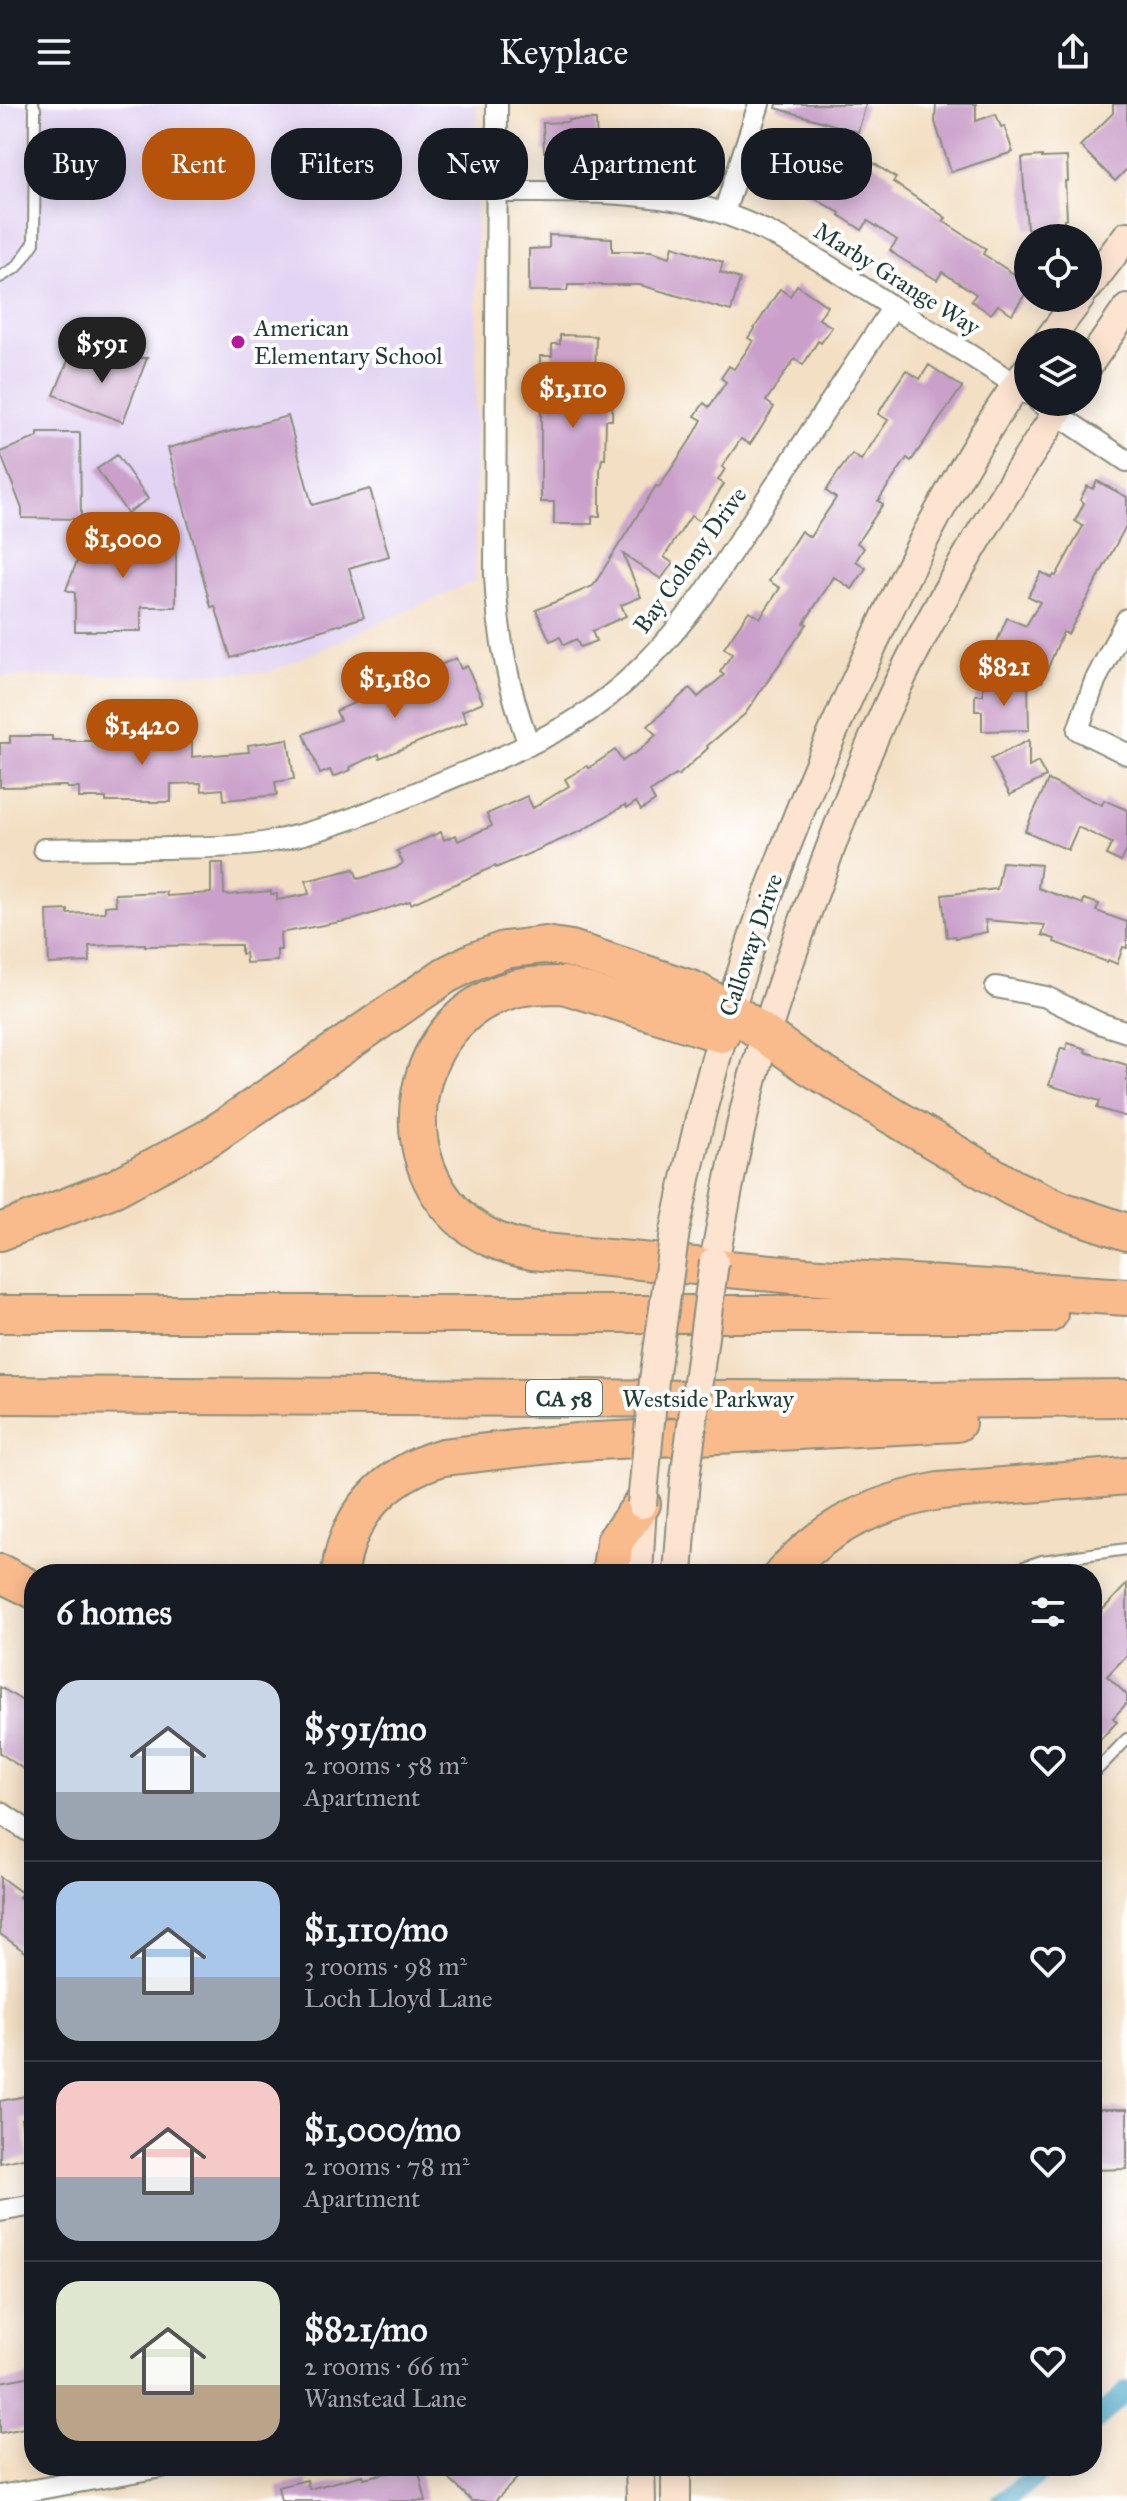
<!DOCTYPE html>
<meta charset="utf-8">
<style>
:root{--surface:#171b24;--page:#20242c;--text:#f1f3f6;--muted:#9ea1a6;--line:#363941;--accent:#b45309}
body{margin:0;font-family:"IM FELL Great Primer",serif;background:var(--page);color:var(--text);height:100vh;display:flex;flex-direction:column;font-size:30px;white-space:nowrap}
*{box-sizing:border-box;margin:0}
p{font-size:26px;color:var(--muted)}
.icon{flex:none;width:44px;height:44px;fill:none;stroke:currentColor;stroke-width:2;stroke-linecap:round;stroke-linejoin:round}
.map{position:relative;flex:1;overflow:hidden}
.side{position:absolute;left:24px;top:1460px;width:1078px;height:912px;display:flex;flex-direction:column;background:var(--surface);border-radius:32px;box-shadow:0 4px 20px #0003}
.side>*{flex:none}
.top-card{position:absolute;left:24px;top:24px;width:1080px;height:72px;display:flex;gap:16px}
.tools{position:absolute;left:1014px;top:120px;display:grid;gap:16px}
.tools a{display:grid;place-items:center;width:88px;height:88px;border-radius:50%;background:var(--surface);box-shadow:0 4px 20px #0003;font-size:40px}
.price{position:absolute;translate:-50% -68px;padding:0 18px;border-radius:28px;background:var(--accent);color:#fff;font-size:26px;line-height:52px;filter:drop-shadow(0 2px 4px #0008)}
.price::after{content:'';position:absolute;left:50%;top:48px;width:24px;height:18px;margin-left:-12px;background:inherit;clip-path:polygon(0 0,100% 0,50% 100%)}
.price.current{background:#222;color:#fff}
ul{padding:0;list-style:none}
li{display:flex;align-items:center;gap:24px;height:200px;padding:0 32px}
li+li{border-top:2px solid var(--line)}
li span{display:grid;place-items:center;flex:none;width:224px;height:160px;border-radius:24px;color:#555}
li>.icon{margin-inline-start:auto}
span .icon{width:96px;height:96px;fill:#fffc;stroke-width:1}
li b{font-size:34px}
h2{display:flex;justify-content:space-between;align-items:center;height:96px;padding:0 32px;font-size:34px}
.tag{padding:0 28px;border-radius:32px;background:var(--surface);box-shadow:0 4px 20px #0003;font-size:28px;line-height:72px}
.tag.current{background:var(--accent);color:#fff}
header{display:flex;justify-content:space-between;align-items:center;height:104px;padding:0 32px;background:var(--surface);font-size:36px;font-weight:600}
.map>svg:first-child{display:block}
</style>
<header><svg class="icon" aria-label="menu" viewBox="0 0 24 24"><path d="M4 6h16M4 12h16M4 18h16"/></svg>Keyplace<svg class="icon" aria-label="share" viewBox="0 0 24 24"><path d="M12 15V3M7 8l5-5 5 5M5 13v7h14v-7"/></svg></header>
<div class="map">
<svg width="1127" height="2397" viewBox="0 0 1127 2397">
<rect width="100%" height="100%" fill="#fff"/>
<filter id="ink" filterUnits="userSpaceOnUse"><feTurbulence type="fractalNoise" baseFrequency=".0125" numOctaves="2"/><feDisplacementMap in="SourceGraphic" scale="16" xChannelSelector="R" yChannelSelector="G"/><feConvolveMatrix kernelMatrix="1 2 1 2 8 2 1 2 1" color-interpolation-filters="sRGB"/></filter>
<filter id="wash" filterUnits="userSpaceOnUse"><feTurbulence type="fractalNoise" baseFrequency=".006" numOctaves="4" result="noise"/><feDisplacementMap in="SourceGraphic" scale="32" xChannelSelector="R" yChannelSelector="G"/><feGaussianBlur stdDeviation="1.8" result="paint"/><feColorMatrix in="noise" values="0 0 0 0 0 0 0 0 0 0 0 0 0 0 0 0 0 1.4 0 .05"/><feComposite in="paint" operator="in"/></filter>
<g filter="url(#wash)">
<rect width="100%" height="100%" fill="#f3dfc3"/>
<polygon fill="#e2d4f3" points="0,0 477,0 475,477 270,568 0,573"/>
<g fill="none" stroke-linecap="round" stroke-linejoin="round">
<g stroke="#49a5c7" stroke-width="20">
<polyline points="1092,2320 1127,2287"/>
<polyline points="1002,2397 1031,2377 1047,2362"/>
</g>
</g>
<g id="blocks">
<g fill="#caa0ca">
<polygon points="777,0 866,0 858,28 776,4"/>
<polygon points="936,0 976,0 976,17 996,10 1001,23 1004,22 1013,48 951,68 935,18"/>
<polygon points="1113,0 1127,0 1127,65 1115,77 1080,42 1113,9"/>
<polygon points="568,16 596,16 597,43 590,43 590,52 582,52 582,54 556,55 556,47 544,48 543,19 568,18"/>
<polygon points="806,32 856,59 861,51 896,74 893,78 946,114 943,117 986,145 983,150 1028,179 1028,186 1012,210 998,201 991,210 971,197 976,190 942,168 937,176 897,152 890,146 897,136 868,117 862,126 839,111 840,109 785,78 790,68 784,65 797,43 799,45"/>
<polygon points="1042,52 1042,54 1067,53 1068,77 1065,77 1067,114 1064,115 1065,129 1035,131 1035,124 1027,125 1022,54"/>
<polygon points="549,131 612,134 612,147 651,147 670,153 673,142 723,158 720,168 740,175 731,207 640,181 568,181 567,187 529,187 529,145 549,144"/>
<polygon points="797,181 827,202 819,215 832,223 821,239 818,237 803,261 795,255 786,267 766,297 774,303 761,324 750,340 741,335 722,363 725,365 718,376 724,380 710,402 700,417 691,412 664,453 673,459 661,475 623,450 641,493 621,501 626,512 592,527 596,537 580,543 576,535 564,541 560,533 550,537 536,506 593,482 656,382 659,383 695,329 702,316 695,312 704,299 709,303 726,278 721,274 729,262 734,265 753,237 748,234 780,185 790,192"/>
<polygon points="560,231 596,232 595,277 603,277 603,281 613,281 612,316 606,316 605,355 602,355 600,365 600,412 592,412 592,420 554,420 554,398 541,398 541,304 544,304 545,271 540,271 540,252 552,252 552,240 560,240"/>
<polygon points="69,254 80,258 94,259 114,254 147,254 123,318 54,291"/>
<polygon points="929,261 962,283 911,357 907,354 878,397 883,400 857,439 864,444 856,457 866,464 852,485 834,473 804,519 807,520 745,610 707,642 708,644 678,672 676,671 650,688 655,697 641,706 636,698 627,704 625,701 581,727 496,764 495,762 411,800 410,797 356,815 280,829 281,846 277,846 277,857 246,859 245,849 241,850 241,841 237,841 145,842 145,840 89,842 90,858 49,860 47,807 68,806 68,810 105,808 105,802 116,801 115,790 166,788 167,792 211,789 211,759 223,759 224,790 227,791 271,787 271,790 277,790 277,796 309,790 306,777 354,765 358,775 396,764 403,759 397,747 441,728 444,736 456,731 458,737 492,722 487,710 527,692 533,704 569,682 565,675 587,662 589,664 615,646 622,657 641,645 656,631 648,622 676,596 690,584 698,593 724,571 720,568 732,550 724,544 749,507 760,514 780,484 769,477 801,427 810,433 836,394 826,387 837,370 852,350 861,356 888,316 878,310 894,284 906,266 920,275"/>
<polygon points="288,312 312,401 370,385 389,452 349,464 364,513 231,554 215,502 211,503 168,344"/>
<polygon points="38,329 80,329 81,415 22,414 22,405 0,348 38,333"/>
<polygon points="117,351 148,395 127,409 97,365"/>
<polygon points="1097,377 1127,393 1127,420 1068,530 1063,528 1042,578 997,559 1001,550 993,547 1007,514 1026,522 1040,498 1028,492 1041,468 1052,474 1054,471 1056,472 1083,422 1075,417 1084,399 1080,396 1087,382 1093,385"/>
<polygon points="176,430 176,503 141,503 141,527 75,527 75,489 66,486 87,431"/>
<polygon points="456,554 461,565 467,562 483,598 462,607 467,618 380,654 379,650 350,663 351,666 333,673 330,666 320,670 304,630 340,616 336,607 374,590 378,599 431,576 427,567"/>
<polygon points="983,581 1028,581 1029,626 982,627 982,607 975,607 975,591 983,591"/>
<polygon points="186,624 186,635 192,635 192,653 249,648 248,641 288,635 294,675 275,678 277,691 224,696 223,685 202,687 201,679 171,680 171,698 106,698 106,694 79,694 79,684 67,684 67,682 0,683 0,639 10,639 10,632 52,632 52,636 69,636 70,637 111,637 111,632 156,631 156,625"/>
<polygon points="1029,636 1029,663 1038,658 1046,673 1010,691 991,655"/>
<polygon points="1048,676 1102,701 1104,696 1127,706 1127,746 1121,758 1106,751 1112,739 1078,723 1068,746 1025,727"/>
<polygon points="1002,758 1041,761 1038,784 1083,800 1084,795 1099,800 1096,807 1127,818 1127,844 1123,843 1117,860 1108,856 1107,858 1054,838 1055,835 1042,831 1045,821 985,816 987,828 956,834 955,832 947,833 942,791 997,785"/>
<polygon points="1068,939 1086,945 1085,948 1127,961 1127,1013 1097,1004 1100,997 1049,981 1061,944 1066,945"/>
<polygon points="1127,1480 1127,1551 1107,1572 1127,1591 1127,1599 1113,1614 1117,1618 1099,1637 1092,1630 1092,1517"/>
<polygon points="0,1583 34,1604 34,1672 0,1649"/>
<polygon points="0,1773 22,1789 19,1793 34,1804 34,1854 0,1830"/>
<polygon points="26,1992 30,2014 21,2015 28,2053 0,2059 0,1997"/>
<polygon points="1092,2005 1127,2005 1127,2065 1092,2066"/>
<polygon points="32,2272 34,2322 0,2329 0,2278"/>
<polygon points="452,2362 529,2362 495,2397 472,2397 444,2370"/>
<polygon points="408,2364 409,2367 418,2364 426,2397 281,2397 278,2383 307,2376 309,2385 363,2371 364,2374"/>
</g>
</g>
</g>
<g filter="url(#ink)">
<use href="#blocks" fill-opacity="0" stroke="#898e7c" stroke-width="2"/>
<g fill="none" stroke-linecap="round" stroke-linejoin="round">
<defs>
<g id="lane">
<polyline points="0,173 17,163 34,139 35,5 33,0"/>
<polyline points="1003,1470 1042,1457 1127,1445"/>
<polyline points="1092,1671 1127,1635"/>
</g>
<g id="street">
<path d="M497 0 495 472C498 533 508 583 529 641"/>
<path d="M496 88C557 88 618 86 678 97 764 114 833 165 905 211 946 237 989 261 1028 290"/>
<polyline points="724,109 759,0"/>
<polyline points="1039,298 1127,357"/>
<polyline points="1127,515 1095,577 1078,626 1127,650"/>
<path d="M44 745C84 744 125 744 166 744 198 743 231 744 263 739 322 729 376 706 430 683 477 663 525 645 569 620 624 587 666 541 704 490L893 203"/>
<polyline points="996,883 1046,893 1099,919 1127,928"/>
<polyline points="0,1708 34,1731"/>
<polyline points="0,2107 34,2101"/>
<polyline points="0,2392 167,2362"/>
</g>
<g id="secondary">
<polyline points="1088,183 1127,132"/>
<polyline points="1047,238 1080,194"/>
<polyline points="1088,261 1127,205"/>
<path d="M675 1127C715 924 778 743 866 555 912 455 963 354 1028 265"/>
<path d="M714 1158C725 1103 734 1047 748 993 767 919 793 846 819 775 840 718 861 661 886 606 935 499 999 397 1064 298"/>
<polyline points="638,1470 642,1400"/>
<polyline points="678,1470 685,1374"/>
<polyline points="640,2362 641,2397"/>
<polyline points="676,2362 676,2397"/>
</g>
<g id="highway">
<path d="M721 930 563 881C547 881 530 881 514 885 411 912 384 1052 466 1119 486 1135 508 1142 532 1147L805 1172 1127 1193"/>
<polyline points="0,1128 115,1084 210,1033 446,871 474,857 504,846 545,841 571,845 694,886 729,905 809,962 1013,1084 1061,1106 1127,1128"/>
<polyline points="0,1210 1049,1210"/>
<polyline points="0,1291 912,1296 1127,1294"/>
<polyline points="0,1469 34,1486"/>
<path d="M340 1470C346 1410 387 1369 443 1353L577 1338 957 1319"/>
<polyline points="610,1470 615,1437 642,1400"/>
<path d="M783 1470C827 1420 874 1400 939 1387L1127 1372"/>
</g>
</defs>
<use href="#lane" stroke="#898e7c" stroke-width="14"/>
<use href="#street" stroke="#898e7c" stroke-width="24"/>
<use href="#secondary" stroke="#898e7c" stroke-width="32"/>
<use href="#highway" stroke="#898e7c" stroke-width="40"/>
<use href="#lane" stroke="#fff" stroke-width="10"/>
<use href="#street" stroke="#fff" stroke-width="20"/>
<use href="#secondary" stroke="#fde4d1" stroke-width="28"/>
<use href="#highway" stroke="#fabb8c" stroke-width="36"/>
<defs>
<g id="secondary-bridge">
<polyline points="685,1374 714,1158"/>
<polyline points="642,1400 654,1276 675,1127"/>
</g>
</defs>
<use href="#secondary-bridge" stroke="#898e7c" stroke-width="32" stroke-linecap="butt"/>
<use href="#secondary-bridge" stroke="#fde4d1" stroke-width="28"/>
</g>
</g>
<circle fill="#b5179e" stroke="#fff" stroke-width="3" cx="238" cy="238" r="8"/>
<g text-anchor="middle" stroke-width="8" stroke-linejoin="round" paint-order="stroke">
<rect fill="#fff" stroke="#627771" stroke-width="2" x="526" y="1276" width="76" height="36" rx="6"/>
<g font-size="22" font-weight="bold" fill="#1f3d34">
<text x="564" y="1302">CA 58</text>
</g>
<g font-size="24" fill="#1f3d34" stroke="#fff">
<text transform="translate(897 175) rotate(32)" y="8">Marby Grange Way</text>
<text transform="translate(690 456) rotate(-54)" y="8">Bay Colony Drive</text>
<text transform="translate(751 841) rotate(-71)" y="8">Calloway Drive</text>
<text x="708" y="1303">Westside Parkway</text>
</g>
<g font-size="24" fill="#1f3d34" stroke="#fff" text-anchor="start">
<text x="254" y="232">American<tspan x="254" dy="28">Elementary School</tspan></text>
</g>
</g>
</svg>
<div class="tools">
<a><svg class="icon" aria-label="locate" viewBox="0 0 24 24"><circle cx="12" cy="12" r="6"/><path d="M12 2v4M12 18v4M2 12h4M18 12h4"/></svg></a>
<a><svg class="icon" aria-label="layers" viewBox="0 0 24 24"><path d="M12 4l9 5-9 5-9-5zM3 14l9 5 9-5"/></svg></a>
</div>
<b class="price current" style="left:102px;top:281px">$591</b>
<b class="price" style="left:573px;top:326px">$1,110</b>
<b class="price" style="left:123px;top:476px">$1,000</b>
<b class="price" style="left:1004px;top:604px">$821</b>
<b class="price" style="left:395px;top:616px">$1,180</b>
<b class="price" style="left:142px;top:663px">$1,420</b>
<div class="top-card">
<a class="tag">Buy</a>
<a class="tag current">Rent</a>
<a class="tag">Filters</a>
<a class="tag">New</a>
<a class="tag">Apartment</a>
<a class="tag">House</a>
</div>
<section class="side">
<h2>6 homes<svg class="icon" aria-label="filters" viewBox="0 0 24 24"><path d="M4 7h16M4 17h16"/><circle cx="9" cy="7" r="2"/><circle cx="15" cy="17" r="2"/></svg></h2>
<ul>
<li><span style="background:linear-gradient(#c9d6e8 70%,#9aa5b1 0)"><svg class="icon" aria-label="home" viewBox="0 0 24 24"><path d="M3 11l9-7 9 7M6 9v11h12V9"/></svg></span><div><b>$591/mo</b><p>2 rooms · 58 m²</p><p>Apartment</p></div><svg class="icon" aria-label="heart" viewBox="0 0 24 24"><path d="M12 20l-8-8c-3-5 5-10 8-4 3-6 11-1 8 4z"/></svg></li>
<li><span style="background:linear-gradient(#a9c7e8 60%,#9aa5b1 0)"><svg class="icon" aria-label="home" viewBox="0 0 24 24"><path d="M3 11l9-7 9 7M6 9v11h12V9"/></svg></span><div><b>$1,110/mo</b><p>3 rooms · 98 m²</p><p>Loch Lloyd Lane</p></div><svg class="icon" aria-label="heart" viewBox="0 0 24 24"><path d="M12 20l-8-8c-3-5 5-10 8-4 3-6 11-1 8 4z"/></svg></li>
<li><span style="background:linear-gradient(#f6c9c9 60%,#9aa5b1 0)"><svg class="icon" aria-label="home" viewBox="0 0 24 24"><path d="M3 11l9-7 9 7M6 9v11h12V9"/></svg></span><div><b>$1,000/mo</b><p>2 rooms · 78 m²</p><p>Apartment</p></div><svg class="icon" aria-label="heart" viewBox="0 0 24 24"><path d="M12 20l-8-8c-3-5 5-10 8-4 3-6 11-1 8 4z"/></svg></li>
<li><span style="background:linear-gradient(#dfe7d0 65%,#b9a48a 0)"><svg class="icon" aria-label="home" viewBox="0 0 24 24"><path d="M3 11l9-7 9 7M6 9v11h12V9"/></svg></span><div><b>$821/mo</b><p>2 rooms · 66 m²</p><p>Wanstead Lane</p></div><svg class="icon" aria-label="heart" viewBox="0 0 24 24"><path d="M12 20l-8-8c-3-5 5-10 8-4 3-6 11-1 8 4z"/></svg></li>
</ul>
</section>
</div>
